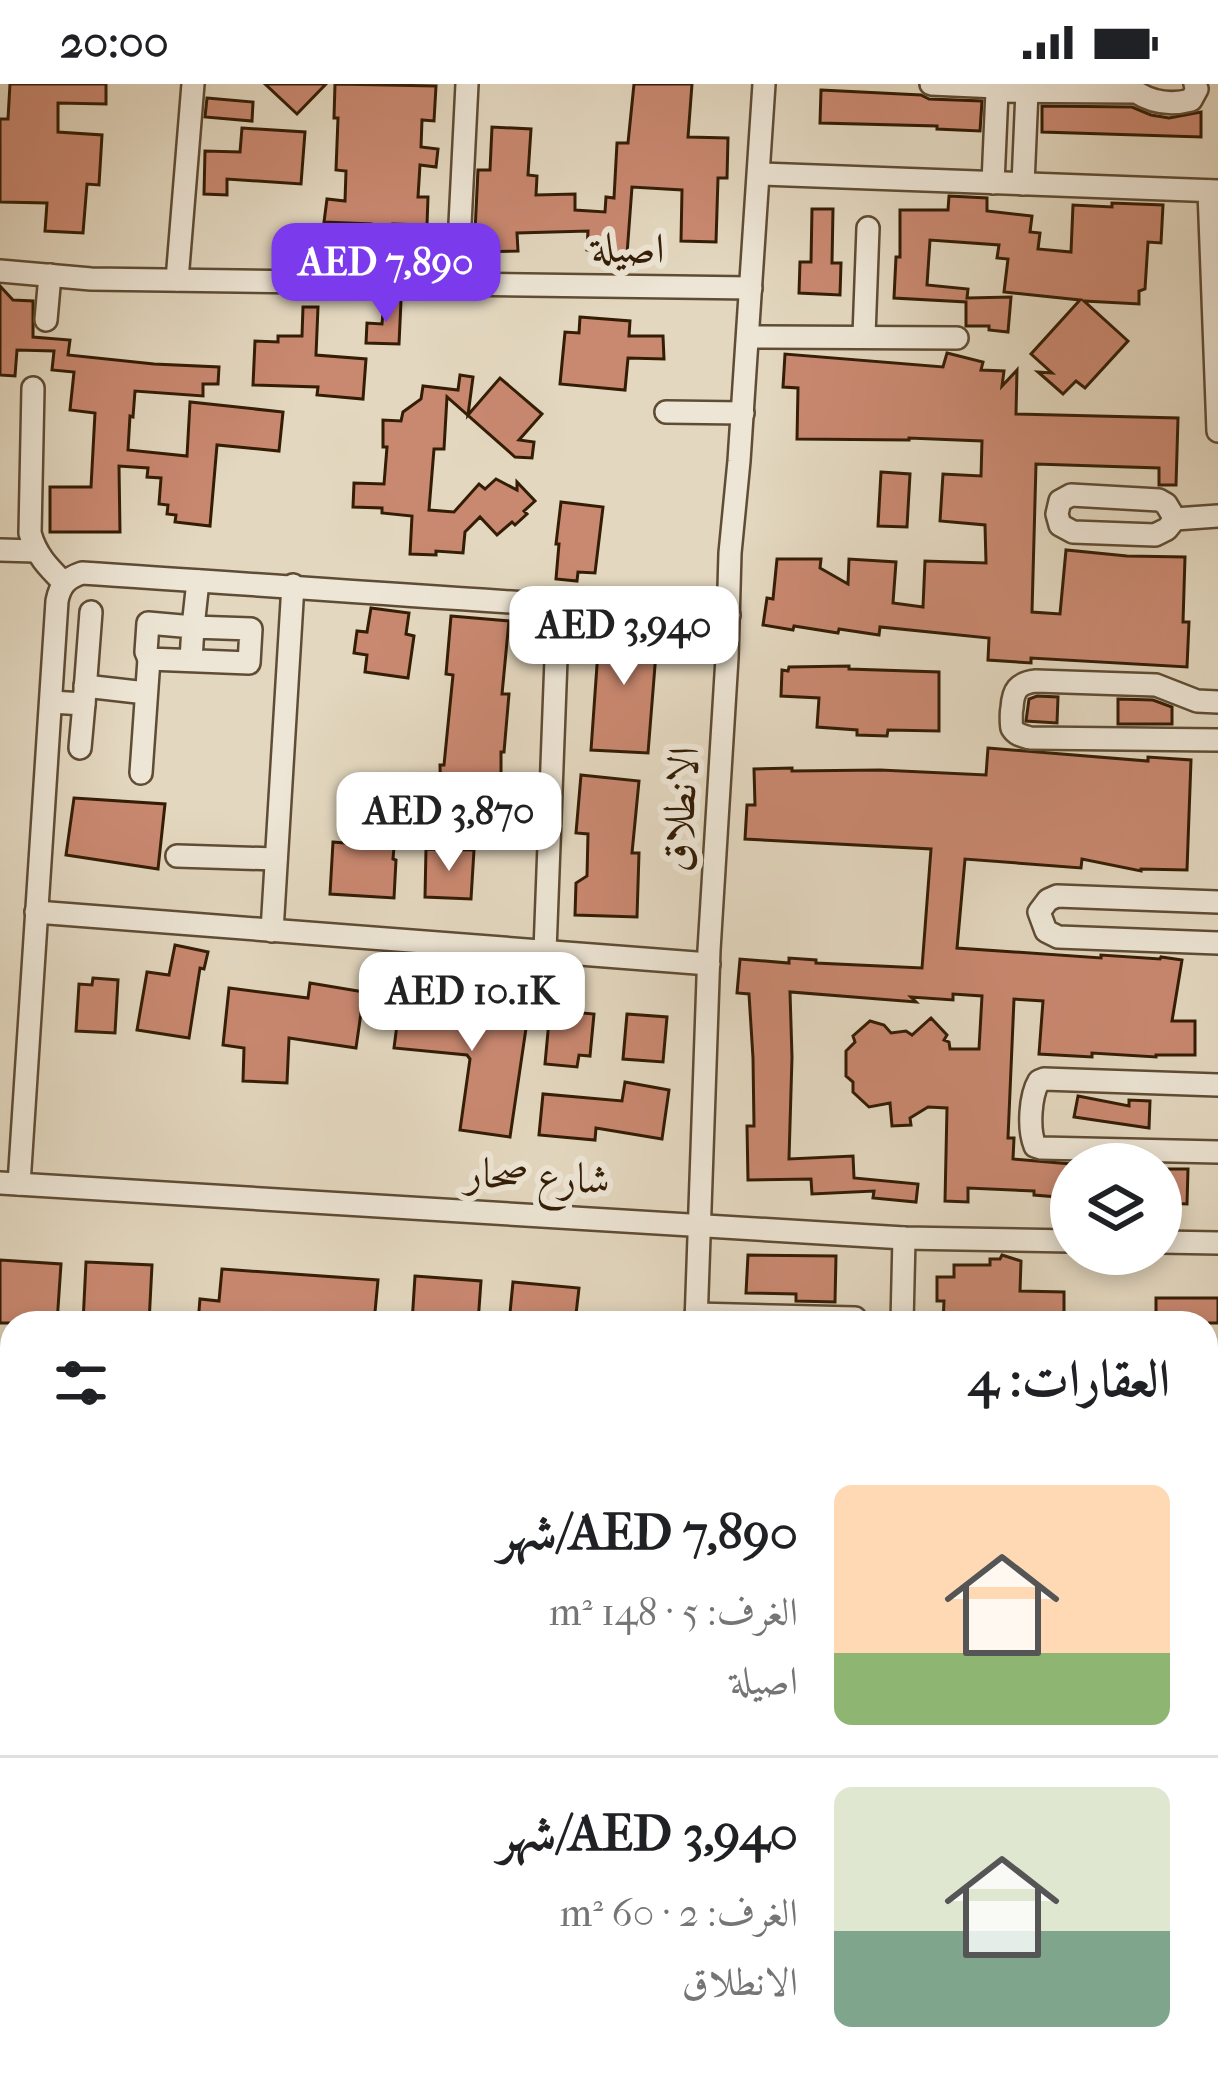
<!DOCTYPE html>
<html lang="ar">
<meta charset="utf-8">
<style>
:root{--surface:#fff;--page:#f6f6f6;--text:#202124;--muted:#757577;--line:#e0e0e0;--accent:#7c3aed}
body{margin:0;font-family:"IM FELL French Canon",Amiri,serif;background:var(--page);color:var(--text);direction:rtl;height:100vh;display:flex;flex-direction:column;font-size:45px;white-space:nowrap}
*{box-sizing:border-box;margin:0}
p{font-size:39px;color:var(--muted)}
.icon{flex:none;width:66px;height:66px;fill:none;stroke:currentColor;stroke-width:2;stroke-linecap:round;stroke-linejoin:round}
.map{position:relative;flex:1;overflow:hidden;direction:ltr}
.sheet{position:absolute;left:0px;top:1227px;width:1218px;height:771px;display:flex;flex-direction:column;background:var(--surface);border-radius:36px 36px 0 0;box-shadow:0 6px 18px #0003;direction:rtl}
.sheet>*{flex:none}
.fabs{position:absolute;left:1050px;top:1059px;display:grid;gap:24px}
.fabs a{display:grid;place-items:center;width:132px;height:132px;border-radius:50%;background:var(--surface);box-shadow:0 6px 18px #0003;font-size:60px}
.price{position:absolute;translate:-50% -102px;padding:0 27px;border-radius:24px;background:#fff;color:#222;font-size:39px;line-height:78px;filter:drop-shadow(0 3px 6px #0008)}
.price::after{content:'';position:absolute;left:50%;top:72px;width:36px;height:27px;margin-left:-18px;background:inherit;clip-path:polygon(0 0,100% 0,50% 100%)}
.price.active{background:var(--accent);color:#fff}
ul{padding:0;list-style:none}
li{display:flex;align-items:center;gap:36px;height:300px;padding:0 48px}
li+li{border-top:3px solid var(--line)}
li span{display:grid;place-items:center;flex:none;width:336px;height:240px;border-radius:18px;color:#555}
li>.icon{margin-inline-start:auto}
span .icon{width:144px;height:144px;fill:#fffc;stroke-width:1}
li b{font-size:51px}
h2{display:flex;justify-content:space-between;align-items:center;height:144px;padding:0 48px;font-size:51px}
.status{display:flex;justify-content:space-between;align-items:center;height:84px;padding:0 60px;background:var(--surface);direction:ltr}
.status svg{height:33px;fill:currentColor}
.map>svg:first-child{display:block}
</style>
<div class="status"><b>20:00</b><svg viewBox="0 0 49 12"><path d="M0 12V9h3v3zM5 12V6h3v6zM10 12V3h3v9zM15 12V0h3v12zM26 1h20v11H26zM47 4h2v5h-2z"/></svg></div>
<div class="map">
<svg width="1218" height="1996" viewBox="0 0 1218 1996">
<rect width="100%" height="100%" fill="#e3d7bf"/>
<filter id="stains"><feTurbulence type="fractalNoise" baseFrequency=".00167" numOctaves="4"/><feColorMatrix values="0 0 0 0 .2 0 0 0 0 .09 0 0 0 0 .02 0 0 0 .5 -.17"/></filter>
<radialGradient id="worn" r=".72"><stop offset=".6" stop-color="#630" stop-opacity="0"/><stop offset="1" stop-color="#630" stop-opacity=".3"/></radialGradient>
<g fill="#c98870" stroke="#331d05" stroke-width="3">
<polygon points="10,0 106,0 106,20 58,19 58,48 102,51 99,101 87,100 83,149 45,147 47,119 0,118 0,35 8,35"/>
<polygon points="265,0 326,0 297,30"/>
<polygon points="335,0 436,2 434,37 422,36 421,63 438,65 436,83 420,81 418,113 428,113 427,141 393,140 395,160 372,162 371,140 324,138 327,115 345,117 346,87 336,86 338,34 334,34"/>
<polygon points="634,0 692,0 688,53 728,54 727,94 718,94 716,158 681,157 682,106 632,103 627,170 587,166 588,147 517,149 518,167 474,168 478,86 490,86 492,43 531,45 528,91 537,92 536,111 575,110 575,126 605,128 606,113 614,114 617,59 628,59"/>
<polygon points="821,6 921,11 929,15 982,17 980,47 937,45 937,42 820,39"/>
<polygon points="207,14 253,18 252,37 205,33"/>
<polygon points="1042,22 1132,23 1151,31 1169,34 1201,28 1201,53 1042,48"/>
<polygon points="242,44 305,48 301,100 227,95 227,111 204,110 205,67 240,68"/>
<polygon points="949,112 987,114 987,127 1032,132 1030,148 1040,149 1038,165 1071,168 1073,121 1112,123 1112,119 1163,121 1161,159 1148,158 1145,205 1139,207 1139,220 1084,217 1128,257 1085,304 1076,297 1063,310 1038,288 1052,289 1031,270 1080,216 1004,208 1008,175 997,174 999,161 930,156 927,201 968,205 967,214 1011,213 1008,248 989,246 989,242 966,242 966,218 894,214 896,173 900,173 900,126 948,126"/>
<polygon points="812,125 833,125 832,179 841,179 840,211 799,209 800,178 811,178"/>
<polygon points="0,202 13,216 33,217 33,253 70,256 68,271 154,280 219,283 218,300 203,300 203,312 135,307 133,333 130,332 128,366 187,372 190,318 283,328 279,367 217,361 210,442 175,438 176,431 167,430 168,421 159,420 161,394 147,393 148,384 119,382 120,448 50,448 50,403 91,403 95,329 70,326 74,288 52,286 54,267 17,266 15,292 0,291"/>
<polygon points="384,216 401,217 399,260 366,259 367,239 382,240"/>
<polygon points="303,223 318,223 316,271 366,275 363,315 317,311 318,303 253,301 255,257 278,258 278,252 302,252"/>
<polygon points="580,233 630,237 629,252 663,252 664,275 628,274 625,306 560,300 565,248 579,249"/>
<polygon points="947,269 983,278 981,286 1004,287 1002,302 1017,286 1016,330 1178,334 1176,401 1159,401 1159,384 1036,380 1032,528 1060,530 1066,466 1127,472 1185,473 1183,538 1189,538 1187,583 1031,574 1031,579 988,576 989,554 880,543 879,551 839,545 838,549 794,542 793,546 763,541 767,514 773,515 777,475 821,475 820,484 848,500 849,475 896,478 893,519 923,523 925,477 986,479 985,441 940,437 943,390 981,392 982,357 909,354 909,356 797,355 798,304 783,303 785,270 943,283"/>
<polygon points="460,291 473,293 468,331 500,294 542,330 519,356 534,358 532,374 515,373 447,313 444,365 434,365 429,426 454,428 479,400 485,405 496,395 517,406 517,398 535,417 524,427 527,430 515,441 512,438 497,451 480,433 465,448 463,469 436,467 436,471 410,470 412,432 382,429 382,424 353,423 354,399 384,400 387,363 383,363 383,336 401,337 403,328 421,315 423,302 458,306"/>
<polygon points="881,388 910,390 907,443 878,442"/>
<polygon points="561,418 603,423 595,489 578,488 577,497 556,495 559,460 556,460"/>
<polygon points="371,524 409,529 406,550 414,552 408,594 365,588 367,571 354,569 357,547 367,548"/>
<polygon points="451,532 509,537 502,610 509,610 504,668 501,668 501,739 457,739 457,728 441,728 440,681 444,681 453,591 446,590"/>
<polygon points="600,539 658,544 648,669 591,666"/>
<polygon points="849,582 849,585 939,588 939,647 888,646 887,652 857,651 857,646 817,643 819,614 781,612 782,586 788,587 789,583"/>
<polygon points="1037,612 1058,613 1057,639 1026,637 1029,615"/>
<polygon points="1118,615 1153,616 1172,623 1172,640 1118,640"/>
<polygon points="988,664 1148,677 1148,673 1191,676 1187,786 1141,785 1141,787 1082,775 1081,784 965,775 957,864 1101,874 1101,871 1160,875 1161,873 1182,876 1172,937 1195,937 1195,971 1156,971 1156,973 1092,969 1092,973 1039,970 1043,917 1014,915 1008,1054 1014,1054 1013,1075 1071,1080 1071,1114 1034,1111 1034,1107 968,1104 968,1118 945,1117 947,1024 928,1023 910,1034 911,1041 892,1042 890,1019 869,1023 853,1008 853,998 846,992 846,967 855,958 853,952 870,937 884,941 891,949 906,947 912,951 931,934 947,951 944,956 949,958 950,965 979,965 982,912 953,910 953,916 911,913 916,918 790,908 792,973 789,1075 853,1072 854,1094 918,1100 916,1118 873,1114 874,1107 812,1110 811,1095 748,1096 747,1042 754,1042 753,974 749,910 737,909 740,875 789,879 789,874 816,876 816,879 922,884 931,765 745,755 747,721 755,721 754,685 792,684 792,687 880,686 986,691"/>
<polygon points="367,691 408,699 400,740 359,731"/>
<polygon points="581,691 639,697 632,769 639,769 637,833 575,831 576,799 587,792 588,750 576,749"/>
<polygon points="74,714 165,720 158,785 66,771"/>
<polygon points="333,758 394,763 393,775 396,776 394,814 330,810"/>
<polygon points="426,765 474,766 471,815 425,813"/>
<polygon points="175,861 208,868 204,885 200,884 189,954 137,946 147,888 169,891"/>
<polygon points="93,894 118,896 115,949 76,947 79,900 92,901"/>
<polygon points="310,899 364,908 356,964 289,954 287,999 243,997 244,964 223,961 229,904 308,914"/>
<polygon points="401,910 449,916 448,930 477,933 478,920 529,924 510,1053 460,1046 470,975 467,971 394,964"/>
<polygon points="550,926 594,930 590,972 579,971 577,983 545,980"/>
<polygon points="627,930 667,933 663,978 623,975"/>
<polygon points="625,998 669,1006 662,1055 596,1044 595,1056 539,1051 543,1010 622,1017"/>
<polygon points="1078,1012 1129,1022 1129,1016 1150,1017 1149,1044 1074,1033"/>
<polygon points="1163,1085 1188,1085 1187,1120 1163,1119"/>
<polygon points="748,1171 836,1172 835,1218 796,1217 796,1210 746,1209"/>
<polygon points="1002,1171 1021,1177 1020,1207 1064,1208 1064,1239 943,1239 944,1217 937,1217 937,1193 954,1193 954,1181 990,1181 990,1175 1000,1175"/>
<polygon points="0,1176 61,1180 57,1239 0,1239"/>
<polygon points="86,1178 152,1181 149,1239 83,1239"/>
<polygon points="222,1185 378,1196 374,1239 198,1239 200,1215 219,1217"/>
<polygon points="415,1192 481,1197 478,1239 412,1239"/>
<polygon points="513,1198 579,1204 575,1239 509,1239"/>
<rect x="1156" y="1214" width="62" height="25"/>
</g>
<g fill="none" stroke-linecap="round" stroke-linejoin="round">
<defs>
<g id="minor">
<path d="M931 0 997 3V7L1136 8C1153 19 1172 21 1191 16L1197 5 1195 0"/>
<polyline points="759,90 1218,107"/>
<polyline points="993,99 997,7"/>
<polyline points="1023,100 1027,7"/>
<polyline points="1209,107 1218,347"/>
<polyline points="0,187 91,195 751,204"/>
<polyline points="177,196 193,0"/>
<polyline points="457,200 467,0"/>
<polyline points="46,236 50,191"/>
<polyline points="864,252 868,144"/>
<polyline points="748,253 957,254"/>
<path d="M33 304 30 449C36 471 48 483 64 499"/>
<polyline points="666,328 743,329"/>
<polyline points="1175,435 1166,420 1159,416 1071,411 1060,417 1057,430 1060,441 1073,448 1155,451 1167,445 1175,435 1218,432"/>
<polyline points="0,466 35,467"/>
<polyline points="191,576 193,543 148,539 146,568 149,575 249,579 251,545 193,543 198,497"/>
<polyline points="85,602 146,609"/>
<polyline points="51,618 84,620 91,528"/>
<path d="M1218 618 1197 617 1156 601 1036 597C1018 599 1013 606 1012 624 1011 627 1011 641 1012 644 1016 651 1023 652 1030 654L1218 656"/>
<polyline points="80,664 84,620"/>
<polyline points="141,689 149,575"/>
<polyline points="177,772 276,775"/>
<polyline points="1218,818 1057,812 1048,816 1039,828 1046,847 1058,853 1218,859"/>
<polyline points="36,828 709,880"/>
<polyline points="272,847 293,501"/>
<polyline points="545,867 558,522"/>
<path d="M1218 1001 1044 995 1039 997C1030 1012 1028 1045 1035 1062L1041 1064 1218 1068"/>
<polyline points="0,1099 904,1154 1071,1157"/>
<path d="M19 1100 57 517C60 501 67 494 82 489 298 503 513 520 729 531"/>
<polyline points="1161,1158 1218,1159"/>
<polyline points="696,1230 855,1234"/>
<polyline points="696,1239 709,866 727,574 730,469 739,377 764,0"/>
<polyline points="902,1239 904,1154"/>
<polyline points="1206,1452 1218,1442"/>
<polyline points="1206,1560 1212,1655"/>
<polyline points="1206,1737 1218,1736"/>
<polyline points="1206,1803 1218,1803"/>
<polyline points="1206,1970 1218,1970"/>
<polyline points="1157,1986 1158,1996"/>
<polyline points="0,1988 143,1996"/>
<polyline points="616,1996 616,1986"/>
<polyline points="657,1996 657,1986"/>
<polyline points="871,1996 872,1986"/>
</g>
</defs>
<use href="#minor" stroke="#5f4c34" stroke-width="26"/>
<use href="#minor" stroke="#ede5d5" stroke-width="21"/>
</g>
<g text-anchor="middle" stroke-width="12" stroke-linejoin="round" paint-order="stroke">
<g font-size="42" fill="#331d05" stroke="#ede5d5">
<text transform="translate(628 163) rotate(1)" y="15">اصيلة</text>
<text transform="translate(679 725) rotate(-86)" y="15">الانطلاق</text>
<text transform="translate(538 1091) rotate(3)" y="15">شارع صحار</text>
</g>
</g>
<rect width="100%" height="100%" filter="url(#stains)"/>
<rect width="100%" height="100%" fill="url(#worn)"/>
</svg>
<div class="fabs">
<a><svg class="icon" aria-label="layers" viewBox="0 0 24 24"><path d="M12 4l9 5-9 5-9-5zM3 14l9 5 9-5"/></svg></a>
</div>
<b class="price active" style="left:386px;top:241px">AED 7,890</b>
<b class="price" style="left:624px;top:604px">AED 3,940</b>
<b class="price" style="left:449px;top:790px">AED 3,870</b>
<b class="price" style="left:472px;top:970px">AED 10.1K</b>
<section class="sheet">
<h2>العقارات: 4<svg class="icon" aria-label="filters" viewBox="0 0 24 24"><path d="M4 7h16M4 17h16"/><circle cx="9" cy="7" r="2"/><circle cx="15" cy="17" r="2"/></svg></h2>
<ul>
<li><span style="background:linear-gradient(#ffd9b3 70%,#8fb573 0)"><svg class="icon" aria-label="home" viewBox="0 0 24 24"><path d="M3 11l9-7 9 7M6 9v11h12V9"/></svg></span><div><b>AED 7,890/شهر</b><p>الغرف: 5 · 148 m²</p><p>اصيلة</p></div></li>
<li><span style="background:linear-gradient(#dfe7d0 60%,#7fa58c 0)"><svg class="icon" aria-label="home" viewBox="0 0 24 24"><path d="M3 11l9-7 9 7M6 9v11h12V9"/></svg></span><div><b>AED 3,940/شهر</b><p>الغرف: 2 · 60 m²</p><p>الانطلاق</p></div></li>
</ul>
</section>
</div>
